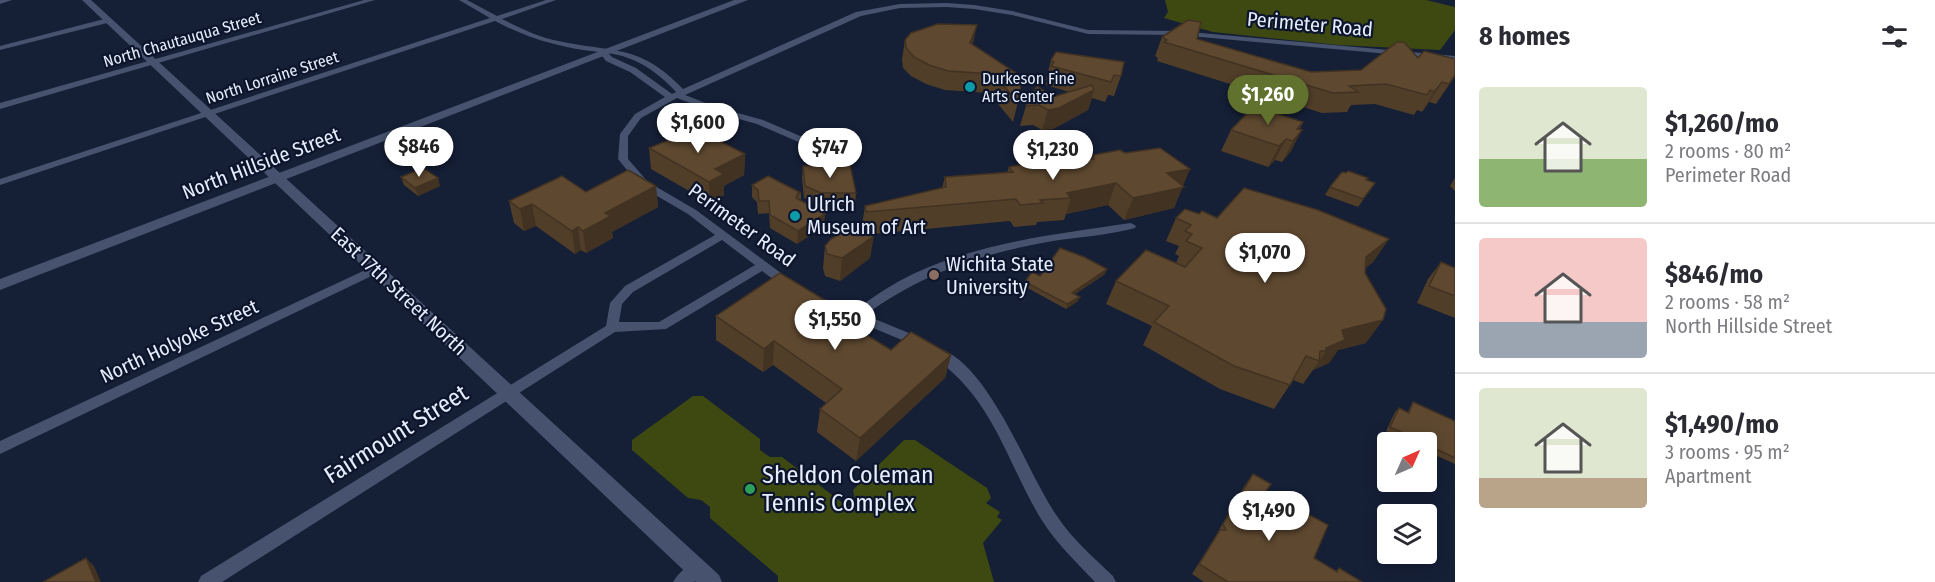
<!DOCTYPE html>
<meta charset="utf-8">
<style>
:root{--surface:#fff;--page:#f7f7f7;--text:#2b2b33;--muted:#7c7c81;--line:#e1e1e2;--accent:#60722e}
body{margin:0;font-family:"Fira Sans Condensed",sans-serif;background:var(--page);color:var(--text);height:100vh;display:flex;flex-direction:column;font-size:22px;white-space:nowrap}
*{box-sizing:border-box;margin:0}
p{font-size:20px;color:var(--muted)}
.icon{flex:none;width:33px;height:33px;fill:none;stroke:currentColor;stroke-width:2;stroke-linecap:round;stroke-linejoin:round}
.map{position:relative;flex:1;overflow:hidden}
.panel{display:flex;flex-direction:column;background:var(--surface);width:480px}
.panel>*{flex:none}
.needle{width:39px;rotate:45deg}
.buttons{position:absolute;left:1377px;top:432px;display:grid;gap:12px}
.buttons a{display:grid;place-items:center;width:60px;height:60px;border-radius:6px;background:var(--surface);box-shadow:0 3px 15px #0003;font-size:30px}
.price{position:absolute;translate:-50% -51px;padding:0 14px;border-radius:21px;background:#fff;color:#222;font-size:20px;line-height:39px;filter:drop-shadow(0 2px 3px #0008)}
.price::after{content:'';position:absolute;left:50%;top:36px;width:18px;height:14px;margin-left:-9px;background:inherit;clip-path:polygon(0 0,100% 0,50% 100%)}
.price.on{background:var(--accent);color:#fff}
ul{padding:0;list-style:none}
li{display:flex;align-items:center;gap:18px;height:150px;padding:0 24px}
li+li{border-top:2px solid var(--line)}
li span{display:grid;place-items:center;flex:none;width:168px;height:120px;border-radius:6px;color:#555}
li>.icon{margin-inline-start:auto}
span .icon{width:72px;height:72px;fill:#fffc;stroke-width:1}
li b{font-size:26px}
h2{display:flex;justify-content:space-between;align-items:center;height:72px;padding:0 24px;font-size:26px}
main{display:flex;flex:1;min-height:0}
.map>svg:first-child{display:block}
</style>
<main>
<div class="map">
<svg width="1455" height="582" viewBox="0 0 1455 582">
<rect width="100%" height="100%" fill="#151f36"/>
<g fill="#3e4911">
<polygon points="1165,0 1426,0 1455,7 1455,30 1440,50 1338,45 1213,32 1164,18 1168,12"/>
<polygon points="693,396 703,396 760,439 760,450 770,457 782,457 848,507 855,500 853,490 904,440 915,440 987,488 991,498 986,503 1000,512 997,517 1002,520 983,543 994,582 778,582 778,576 710,518 710,507 701,500 688,498 632,450 632,440"/>
</g>
<g fill="none" stroke-linecap="round" stroke-linejoin="round">
<g fill="#47536e" fill-rule="evenodd">
<polygon points="0,0 12,0 0,4"/>
<polygon points="364,0 375,0 0,109 0,103"/>
<path d="M459 0H467L497 16 546 0H556L502 19C520 28 538 37 558 41 613 53 639 43 683 89L856 12 900 4 947 3 974 5 1012 11 1088 30 1179 31 1455 56V60L1179 35 1088 34 1012 15 974 9 947 7 900 8 861 16 685 95 716 107 763 120 821 145V149H815L757 124 710 111 677 98 641 118 628 136V159L648 182 696 210 793 282 795 285 793 288H785L762 271 666 329 615 332 222 582H198L201 576 606 326 610 303 625 286 715 235 688 214 640 186 618 159 620 134 635 114 665 97 630 72 606 61 599 52C562 48 529 39 495 21L0 185V179L490 18ZM608 53C636 57 658 72 676 92L672 94 636 68 612 57ZM722 240 755 265 659 322H619L622 304 633 292Z"/>
<polygon points="108,18 111,18 111,22 0,50 0,46"/>
<path d="M1131 223 1136 226 1135 228C1108 235 1080 237 1053 241 979 254 926 272 865 315L926 340 927 343 926 346 921 348 811 302 809 299 815 295 854 311C873 297 892 284 913 274 981 242 1057 234 1131 223Z"/>
<polygon points="376,265 382,269 380,272 0,454 0,441"/>
<path d="M936 347C990 363 1026 472 1057 516 1072 539 1093 557 1113 576L1116 582H1095C1076 562 1056 543 1041 519 1004 457 994 399 931 355L929 352 931 349Z"/>
<path d="M697 561 703 564 705 569 703 574 694 582H673C678 573 688 565 697 561Z"/>
</g>
<polygon fill="#47536e" fill-rule="evenodd" points="82,0 91,0 719,575 722,582 696,582"/>
<polygon fill="#47536e" fill-rule="evenodd" points="734,0 748,0 0,290 0,279"/>
</g>
<g fill="#513e29">
<polygon points="1162,37 1197,39 1311,72 1361,70 1418,58 1455,76 1436,104 1429,102 1422,112 1417,110 1414,115 1375,104 1351,105 1347,112 1322,113 1157,61 1158,58 1155,56"/>
<polygon points="905,40 973,45 1018,102 1013,122 989,93 945,90 926,84 911,76 903,68 902,59"/>
<polygon points="1051,60 1121,76 1114,96 1108,95 1105,102 1092,98 1088,110 1053,129 1042,130 1033,125 1020,126 1026,106 1069,92 1046,85 1047,80 1046,80"/>
<polygon points="1303,122 1291,151 1282,162 1275,160 1268,167 1221,151 1231,130"/>
<polygon points="649,148 745,154 744,175 724,186 724,195 710,203 651,169"/>
<polygon points="1125,153 1183,186 1174,208 1124,220 1108,205 1066,214 1064,220 1037,222 1036,225 1014,227 1010,221 873,234 870,258 840,281 825,276 823,268 825,246 862,225 865,206 942,188 945,177 1007,173 1009,167 1047,167 1091,160 1093,155"/>
<polygon points="803,166 856,193 855,205 820,205 804,198 802,178"/>
<polygon points="401,177 440,186 418,196 404,185"/>
<polygon points="1455,178 1455,191 1450,186"/>
<polygon points="1367,180 1375,183 1358,207 1325,195 1330,187"/>
<polygon points="752,185 801,193 801,201 824,226 797,244 770,228 769,213 758,214 757,202 752,197"/>
<polygon points="656,186 658,207 612,232 613,238 586,253 581,250 575,254 536,226 524,231 514,223 509,201 586,192"/>
<polygon points="1199,214 1217,218 1389,239 1373,262 1365,268 1366,343 1338,350 1329,363 1313,370 1303,384 1293,380 1274,409 1220,389 1143,345 1152,326 1106,304 1116,281 1176,263 1179,256 1175,254 1179,246 1166,241 1176,218"/>
<polygon points="1441,262 1455,268 1455,318 1417,303 1428,279"/>
<polygon points="1105,274 1075,294 1078,301 1066,309 1024,286 1025,282 1040,276"/>
<polygon points="827,311 891,350 951,355 945,378 856,461 817,432 820,409 826,403 773,365 763,372 716,340 716,316"/>
<polygon points="1413,402 1455,421 1455,464 1426,451 1426,442 1410,442 1386,431 1395,412 1399,408 1408,412 1410,407"/>
<polygon points="1253,474 1266,491 1314,558 1336,571 1339,568 1362,582 1204,582 1192,574 1216,536 1216,535 1245,485"/>
</g>
<g fill="#423222">
<polygon points="977,25 973,44 966,62 970,43"/>
<polygon points="1455,75 1455,76 1436,104"/>
<polygon points="1442,82 1429,102 1422,112 1434,92"/>
<polygon points="1094,90 1088,110 1053,129 1042,130 1048,110"/>
<polygon points="1303,122 1294,140 1302,130 1291,151 1282,162 1293,141 1297,129"/>
<polygon points="1286,139 1275,160 1268,167 1279,146"/>
<polygon points="745,154 744,175 724,186 724,195 710,203 709,182 715,169"/>
<polygon points="1190,169 1174,208 1124,220 1133,198 1167,173"/>
<polygon points="438,178 440,186 418,196 415,188"/>
<polygon points="1116,183 1108,205 1066,214 1071,198 1067,193"/>
<polygon points="656,186 658,207 612,232 613,238 586,253 583,231 605,213"/>
<polygon points="532,204 536,226 524,231 520,209"/>
<polygon points="825,214 824,226 797,244 798,231"/>
<polygon points="578,227 581,250 575,254 572,231"/>
<polygon points="874,236 870,258 840,281 842,258"/>
<polygon points="1389,239 1373,262 1351,280 1366,257"/>
<polygon points="1107,269 1105,274 1071,297 1072,293"/>
<polygon points="1080,297 1078,301 1066,309 1067,304"/>
<polygon points="828,302 826,325 821,307"/>
<polygon points="1383,320 1366,343 1338,350 1329,363 1313,370 1326,351 1326,348 1342,330"/>
<polygon points="774,341 773,365 763,372 764,349"/>
<polygon points="951,355 945,378 856,461 860,438"/>
<polygon points="86,558 94,566 101,582 96,582"/>
</g>
<g fill="#5e4830" stroke="#423222" stroke-width="1.5">
<polygon points="1188,20 1201,22 1197,39 1311,72 1361,70 1397,42 1404,42 1418,58 1424,51 1455,59 1455,75 1449,84 1442,82 1434,92 1430,90 1427,95 1386,84 1349,86 1358,92 1333,93 1164,42 1167,40 1162,37"/>
<polygon points="938,24 977,25 970,43 1022,77 1018,102 993,74 948,71 929,65 914,57 906,48 905,40 911,33"/>
<polygon points="1056,52 1124,62 1121,76 1114,75 1111,82 1051,66 1054,62 1051,60"/>
<polygon points="1092,85 1094,90 1059,108 1048,110 1039,105 1026,106 1037,86 1053,97"/>
<polygon points="1254,106 1303,122 1297,129 1302,130 1293,141 1286,139 1279,146 1231,130"/>
<polygon points="696,129 745,154 715,169 724,174 709,182 649,148"/>
<polygon points="1160,148 1190,169 1167,173 1184,187 1133,198 1116,183 1067,193 1071,198 1040,200 1043,203 1020,205 1016,199 866,212 865,206 946,187 945,177 1013,172 1009,167 1042,161 1047,167 1094,159 1093,155 1120,150 1125,153"/>
<polygon points="850,165 856,193 821,193 805,186 803,166"/>
<polygon points="423,168 438,178 415,188 401,177"/>
<polygon points="628,170 656,186 605,213 611,216 583,231 578,227 572,231 532,204 520,209 509,201 562,176 586,192"/>
<polygon points="1348,171 1368,178 1366,180 1375,183 1363,199 1330,187 1342,172 1346,173"/>
<polygon points="768,176 801,193 798,193 796,198 825,214 798,231 770,215 769,201 759,201 758,190 752,185"/>
<polygon points="1244,188 1318,210 1389,239 1366,257 1365,273 1386,309 1383,320 1342,330 1345,340 1326,348 1326,351 1320,351 1319,361 1306,356 1290,385 1234,366 1154,322 1169,306 1116,281 1146,250 1185,267 1202,248 1186,241 1192,234 1185,231 1191,225 1176,218 1185,209 1199,214 1202,211 1217,218"/>
<polygon points="858,223 872,228 874,236 842,258 827,254 825,246 831,239"/>
<polygon points="1060,248 1084,257 1107,269 1072,293 1080,297 1067,304 1025,282 1032,272 1040,276"/>
<polygon points="1441,262 1455,268 1455,296 1429,286"/>
<polygon points="780,273 828,302 821,307 891,350 911,332 951,355 860,438 820,409 842,389 774,341 764,349 716,316"/>
<polygon points="1413,402 1455,421 1455,458 1426,444 1426,442 1423,442 1390,427 1399,408 1409,413"/>
<polygon points="1253,474 1271,484 1266,491 1328,525 1314,558 1337,572 1339,568 1362,582 1228,582 1199,564 1220,530 1226,530 1223,524"/>
<polygon points="86,558 96,582 43,582"/>
</g>
<g fill="#0f9aa8" stroke="#0c152c" stroke-width="2">
<circle cx="970" cy="87" r="6"/>
<circle cx="795" cy="216" r="6"/>
</g>
<circle fill="#8d6e63" stroke="#0c152c" stroke-width="2" cx="934" cy="275" r="6"/>
<circle fill="#2e9e5b" stroke="#0c152c" stroke-width="2" cx="750" cy="489" r="6"/>
<g text-anchor="middle" stroke-width="4.5" stroke-linejoin="round" paint-order="stroke">
<g font-size="16" fill="#e6eefe" stroke="#0c152c">
<text transform="translate(182 39) rotate(-16)" y="6">North Chautauqua Street</text>
<text transform="translate(272 77) rotate(-18)" y="6">North Lorraine Street</text>
</g>
<g font-size="16" fill="#e6eefe" stroke="#0c152c" text-anchor="start">
<text x="982" y="84">Durkeson Fine<tspan x="982" dy="18">Arts Center</tspan></text>
</g>
<g font-size="20" fill="#e6eefe" stroke="#0c152c">
<text transform="translate(1310 24) rotate(5)" y="7">Perimeter Road</text>
<text transform="translate(261 163) rotate(-21)" y="7">North Hillside Street</text>
<text transform="translate(742 225) rotate(36)" y="7">Perimeter Road</text>
<text transform="translate(399 291) rotate(43)" y="7">East 17th Street North</text>
<text transform="translate(179 341) rotate(-25)" y="7">North Holyoke Street</text>
</g>
<g font-size="20" fill="#e6eefe" stroke="#0c152c" text-anchor="start">
<text x="807" y="211">Ulrich<tspan x="807" dy="23">Museum of Art</tspan></text>
<text x="946" y="271">Wichita State<tspan x="946" dy="23">University</tspan></text>
</g>
<g font-size="24" fill="#e6eefe" stroke="#0c152c">
<text transform="translate(396 434) rotate(-32)" y="8">Fairmount Street</text>
</g>
<g font-size="24" fill="#e6eefe" stroke="#0c152c" text-anchor="start">
<text x="762" y="483">Sheldon Coleman<tspan x="762" dy="28">Tennis Complex</tspan></text>
</g>
</g>
</svg>
<div class="buttons">
<a><svg class="needle" viewBox="-14 -14 28 28"><path d="M0-13l5 13h-10z" fill="#e53935"/><path d="M0 13l5-13h-10z" fill="#7c7c81"/></svg></a>
<a><svg class="icon" aria-label="layers" viewBox="0 0 24 24"><path d="M12 4l9 5-9 5-9-5zM3 14l9 5 9-5"/></svg></a>
</div>
<b class="price on" style="left:1268px;top:126px">$1,260</b>
<b class="price" style="left:698px;top:154px">$1,600</b>
<b class="price" style="left:419px;top:178px">$846</b>
<b class="price" style="left:830px;top:179px">$747</b>
<b class="price" style="left:1053px;top:181px">$1,230</b>
<b class="price" style="left:1265px;top:284px">$1,070</b>
<b class="price" style="left:835px;top:351px">$1,550</b>
<b class="price" style="left:1269px;top:542px">$1,490</b>
</div>
<section class="panel">
<h2>8 homes<svg class="icon" aria-label="filters" viewBox="0 0 24 24"><path d="M4 7h16M4 17h16"/><circle cx="9" cy="7" r="2"/><circle cx="15" cy="17" r="2"/></svg></h2>
<ul>
<li><span style="background:linear-gradient(#dfe7d0 60%,#8fb573 0)"><svg class="icon" aria-label="home" viewBox="0 0 24 24"><path d="M3 11l9-7 9 7M6 9v11h12V9"/></svg></span><div><b>$1,260/mo</b><p>2 rooms · 80 m²</p><p>Perimeter Road</p></div></li>
<li><span style="background:linear-gradient(#f6c9c9 70%,#9aa5b1 0)"><svg class="icon" aria-label="home" viewBox="0 0 24 24"><path d="M3 11l9-7 9 7M6 9v11h12V9"/></svg></span><div><b>$846/mo</b><p>2 rooms · 58 m²</p><p>North Hillside Street</p></div></li>
<li><span style="background:linear-gradient(#dfe7d0 75%,#b9a48a 0)"><svg class="icon" aria-label="home" viewBox="0 0 24 24"><path d="M3 11l9-7 9 7M6 9v11h12V9"/></svg></span><div><b>$1,490/mo</b><p>3 rooms · 95 m²</p><p>Apartment</p></div></li>
</ul>
</section>
</main>
